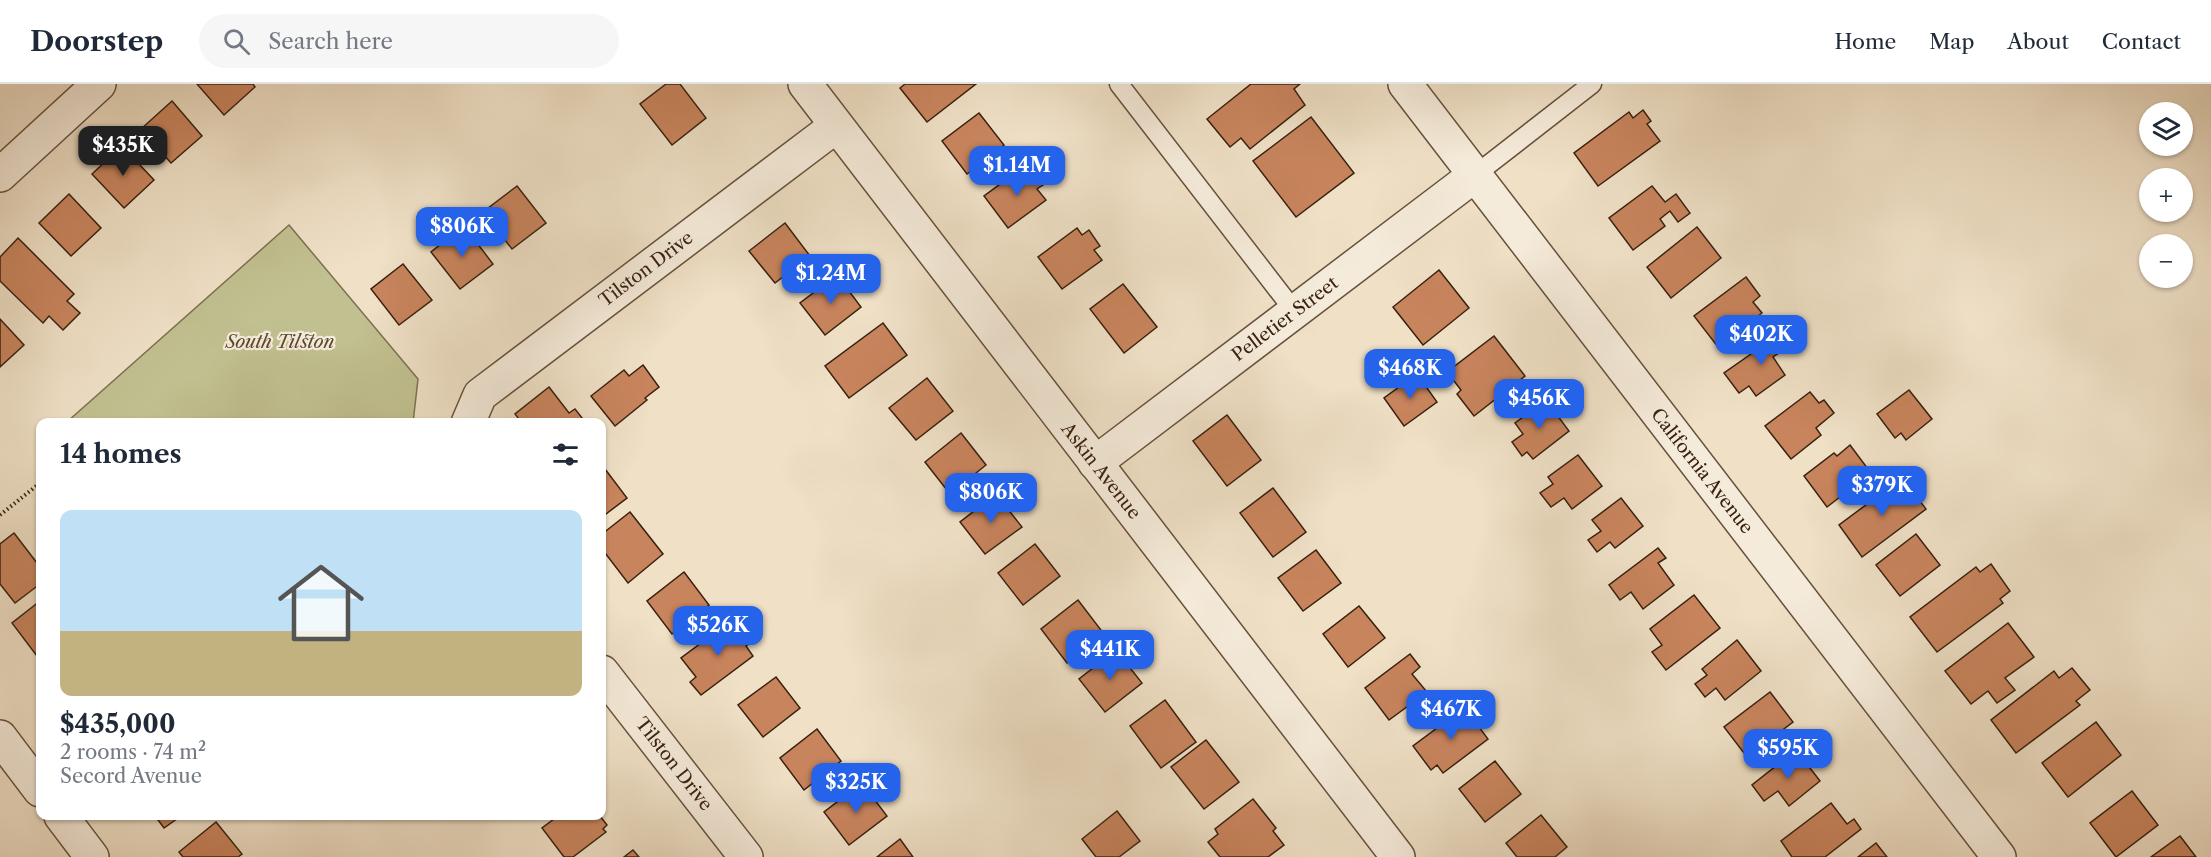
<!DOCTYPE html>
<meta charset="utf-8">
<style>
:root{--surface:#fff;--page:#f6f6f7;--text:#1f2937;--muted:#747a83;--line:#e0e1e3;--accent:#2563eb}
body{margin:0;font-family:"Libre Caslon Text",serif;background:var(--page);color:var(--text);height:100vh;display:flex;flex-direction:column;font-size:22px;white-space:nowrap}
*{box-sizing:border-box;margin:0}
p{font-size:20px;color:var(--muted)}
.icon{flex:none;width:33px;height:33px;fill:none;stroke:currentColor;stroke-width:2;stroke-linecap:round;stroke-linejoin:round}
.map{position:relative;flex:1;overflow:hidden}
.details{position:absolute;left:36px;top:334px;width:570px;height:402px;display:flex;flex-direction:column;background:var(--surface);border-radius:12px;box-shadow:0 2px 4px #0004}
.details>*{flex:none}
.fabs{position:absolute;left:2139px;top:18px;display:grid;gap:12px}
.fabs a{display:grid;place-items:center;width:54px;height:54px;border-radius:50%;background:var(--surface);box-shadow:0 2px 4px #0004;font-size:30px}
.price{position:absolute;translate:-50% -51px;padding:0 14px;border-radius:12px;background:var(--accent);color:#fff;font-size:20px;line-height:39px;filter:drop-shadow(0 2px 3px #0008)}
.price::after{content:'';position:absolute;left:50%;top:36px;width:18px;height:14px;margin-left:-9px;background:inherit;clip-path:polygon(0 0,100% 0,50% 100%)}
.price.selected{background:#222;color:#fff}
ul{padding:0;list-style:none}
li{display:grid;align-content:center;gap:12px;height:318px;padding:0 24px}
li span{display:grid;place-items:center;height:186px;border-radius:12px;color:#555}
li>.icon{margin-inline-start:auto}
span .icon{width:108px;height:108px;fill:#fffc;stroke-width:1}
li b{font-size:26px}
h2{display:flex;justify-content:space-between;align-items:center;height:72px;padding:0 24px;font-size:26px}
header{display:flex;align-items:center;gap:36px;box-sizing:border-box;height:84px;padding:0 30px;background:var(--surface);border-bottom:2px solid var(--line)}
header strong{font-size:28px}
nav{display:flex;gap:33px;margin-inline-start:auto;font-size:21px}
.search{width:420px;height:54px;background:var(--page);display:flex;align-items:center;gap:15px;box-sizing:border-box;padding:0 21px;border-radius:33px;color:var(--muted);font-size:22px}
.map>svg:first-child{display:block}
</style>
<header>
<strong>Doorstep</strong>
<div class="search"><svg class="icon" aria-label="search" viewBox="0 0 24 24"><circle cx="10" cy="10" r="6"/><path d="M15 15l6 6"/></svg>Search here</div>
<nav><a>Home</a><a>Map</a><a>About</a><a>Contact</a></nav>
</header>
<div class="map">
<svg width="2211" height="773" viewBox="0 0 2211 773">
<rect width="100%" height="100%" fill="#efe0c6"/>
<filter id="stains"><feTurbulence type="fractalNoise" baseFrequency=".00333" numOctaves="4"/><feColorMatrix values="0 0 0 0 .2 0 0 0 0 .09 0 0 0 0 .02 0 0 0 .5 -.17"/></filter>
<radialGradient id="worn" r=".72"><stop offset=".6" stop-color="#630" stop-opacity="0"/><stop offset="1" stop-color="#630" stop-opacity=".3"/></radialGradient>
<polygon fill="#c1c090" stroke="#7c7050" stroke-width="1.5" points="289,141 418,295 413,339 70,339 68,337"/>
<g fill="#c8845d" stroke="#38210f" stroke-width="1.5">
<polygon points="197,0 253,0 255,3 224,31"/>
<polygon points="666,0 680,0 706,34 672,61 640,20"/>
<polygon points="905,0 976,0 927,38 900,4"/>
<polygon points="1251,0 1300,0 1294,5 1305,21 1250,65 1241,54 1230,63 1207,35"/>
<polygon points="172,17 202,52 171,79 141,45"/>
<polygon points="1643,26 1651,37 1647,40 1660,57 1598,102 1574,69 1629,28 1633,34"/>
<polygon points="979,29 1004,61 967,90 942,57"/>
<polygon points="1311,33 1354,89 1296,133 1253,77"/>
<polygon points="122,62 154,96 124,124 92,90"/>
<polygon points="1022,84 1028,92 1036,86 1046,99 1037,105 1046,116 1008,144 984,112"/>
<polygon points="517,102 546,139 512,165 483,128"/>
<polygon points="1652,102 1665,118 1676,110 1690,129 1678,138 1670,127 1660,135 1665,142 1633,166 1609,134"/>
<polygon points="69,110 101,144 71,172 39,139"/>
<polygon points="785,139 810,172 775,199 749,167"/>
<polygon points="464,142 493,180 460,205 431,168"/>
<polygon points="1697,143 1721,174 1671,214 1647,183"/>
<polygon points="1077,144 1082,151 1089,146 1100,162 1094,166 1102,176 1062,205 1038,173"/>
<polygon points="18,154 74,210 67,217 80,229 63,246 49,232 43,239 0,197 0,173"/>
<polygon points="403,180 432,216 399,241 371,205"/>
<polygon points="1439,186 1469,224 1423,261 1393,223"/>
<polygon points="837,191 861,223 825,251 800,219"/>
<polygon points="1746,193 1760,212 1753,218 1762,229 1718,263 1694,232"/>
<polygon points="1123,200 1157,243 1124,269 1090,225"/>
<polygon points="0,235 24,261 0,283"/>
<polygon points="883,239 907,271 849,314 825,282"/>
<polygon points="1788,244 1797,257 1773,273 1785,291 1756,312 1749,302 1739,309 1724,289"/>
<polygon points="1494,252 1525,292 1474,332 1457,310 1461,306 1447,288"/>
<polygon points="643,281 659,303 645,314 647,316 615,342 591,312 624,286 629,292"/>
<polygon points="1417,290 1437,318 1404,342 1384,314"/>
<polygon points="927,294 953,327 916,356 889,324"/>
<polygon points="549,303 569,329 575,325 586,339 522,339 515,330"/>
<polygon points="1909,306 1932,335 1906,356 1901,349 1895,354 1877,330"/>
<polygon points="1810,308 1819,319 1824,316 1834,329 1816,344 1821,351 1791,375 1765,342"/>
<polygon points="1546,316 1569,347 1533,375 1527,368 1522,372 1512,358 1523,350 1515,339"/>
<polygon points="1227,331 1261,376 1227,402 1193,357"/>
<polygon points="961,349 986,381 950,410 925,378"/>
<polygon points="1850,361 1871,389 1827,423 1804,392 1834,369 1837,372"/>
<polygon points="1578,371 1602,402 1572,425 1564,414 1551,423 1540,409 1553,400 1548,393"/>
<polygon points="602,381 627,414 602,433"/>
<polygon points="1902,394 1926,425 1862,473 1839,441"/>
<polygon points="1273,404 1306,448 1273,473 1240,429"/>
<polygon points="996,410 1022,443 985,470 960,438"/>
<polygon points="1621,414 1643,442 1615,464 1610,458 1597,468 1588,456 1601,447 1592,436"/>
<polygon points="630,428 663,470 628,499 602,465 602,450"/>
<polygon points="14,449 37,479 40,476 40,500 15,519 0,500 0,460"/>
<polygon points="1916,450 1940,481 1900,512 1876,481"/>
<polygon points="1035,460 1060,492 1023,521 998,489"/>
<polygon points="1658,464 1666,474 1658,479 1674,501 1643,525 1631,508 1620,516 1609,501"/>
<polygon points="1316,466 1341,499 1303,527 1278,494"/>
<polygon points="1991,480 2010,507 2000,515 2003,519 1937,568 1910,533 1976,483 1980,488"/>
<polygon points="684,488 709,521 672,550 647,517"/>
<polygon points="1694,511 1720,544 1666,586 1652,568 1662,561 1650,545"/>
<polygon points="1078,516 1104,550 1067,579 1041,545"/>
<polygon points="40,517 40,576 12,539"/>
<polygon points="1359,522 1385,554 1348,583 1323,550"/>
<polygon points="728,539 735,549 741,544 752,558 746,562 753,572 701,611 690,598 696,593 681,574"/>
<polygon points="2008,539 2034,573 2005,594 2015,606 1997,619 1988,607 1971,620 1945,587"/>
<polygon points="1737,556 1761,587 1725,616 1716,604 1705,613 1695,600 1707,591 1702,585"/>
<polygon points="1116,566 1142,599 1105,628 1079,595"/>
<polygon points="1410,570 1420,583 1412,590 1427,608 1389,636 1365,604"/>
<polygon points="2072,584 2090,606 2076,617 2080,621 2016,669 1991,636 2054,587 2059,594"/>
<polygon points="776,593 800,624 763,653 738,621"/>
<polygon points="1770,608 1793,638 1747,673 1724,643"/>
<polygon points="1165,616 1196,658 1161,684 1130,642"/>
<polygon points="1461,619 1488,655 1443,689 1437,681 1431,686 1413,662 1453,632 1450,628"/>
<polygon points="2096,638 2121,671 2068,713 2042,679"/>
<polygon points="817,645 841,677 804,706 780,674"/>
<polygon points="1206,656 1239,698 1204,725 1171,683"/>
<polygon points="1796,666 1820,697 1789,722 1778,707 1764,717 1752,701"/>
<polygon points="1495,677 1521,710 1485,738 1459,705"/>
<polygon points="862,699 887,732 849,761 824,728"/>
<polygon points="2132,707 2158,741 2116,773 2090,739"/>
<polygon points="1253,715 1276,744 1273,747 1284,761 1268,773 1220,773 1208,758 1218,750 1215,745"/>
<polygon points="1831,719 1847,740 1854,735 1861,745 1825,773 1792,773 1781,757"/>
<polygon points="1117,727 1140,757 1119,773 1096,773 1082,755"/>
<polygon points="1541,731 1567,763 1555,773 1517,773 1506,759"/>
<polygon points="155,732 181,732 164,744"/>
<polygon points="558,732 593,732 595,734 600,732 607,741 603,745 606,748 573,773 564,773 542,744"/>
<polygon points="216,738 242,770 238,773 183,773 179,768"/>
<polygon points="2180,752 2196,773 2151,773"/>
<polygon points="900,755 913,773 877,773"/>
<polygon points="1876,759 1887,773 1858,773"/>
<polygon points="633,766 639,773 624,773"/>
</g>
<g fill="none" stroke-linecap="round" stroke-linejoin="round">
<defs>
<g id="service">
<polyline points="1119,0 1295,228"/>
<polyline points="1475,91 1592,0"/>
</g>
<g id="minor">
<polyline points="805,0 1398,773"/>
<polyline points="1405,0 1999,773"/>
<polyline points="0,91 99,0"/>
<polyline points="468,339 480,311 836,42"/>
<polyline points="1095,379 1475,91"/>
<polyline points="602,588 746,773"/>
<polyline points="0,653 40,706"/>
<polyline points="61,732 92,773"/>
</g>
</defs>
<use href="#service" stroke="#66513d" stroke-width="21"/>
<use href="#minor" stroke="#66513d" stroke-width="36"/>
<polyline stroke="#38210f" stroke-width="4" stroke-dasharray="1.5 3" stroke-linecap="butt" points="0,431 40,399"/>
<use href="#service" stroke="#f5ebda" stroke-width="18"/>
<use href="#minor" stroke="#f5ebda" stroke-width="33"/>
</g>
<g text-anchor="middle" stroke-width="4.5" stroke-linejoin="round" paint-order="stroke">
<g font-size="18" fill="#38210f" stroke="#f5ebda">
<text transform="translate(646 185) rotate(-37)" y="6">Tilston Drive</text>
<text transform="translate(1285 235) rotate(-37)" y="6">Pelletier Street</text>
<text transform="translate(1101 387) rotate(52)" y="6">Askin Avenue</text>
<text transform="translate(1702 387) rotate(52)" y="6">California Avenue</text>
<text transform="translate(674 680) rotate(52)" y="6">Tilston Drive</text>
</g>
<g font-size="18" font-style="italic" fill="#5a492f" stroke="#f5ebda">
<text x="280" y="264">South Tilston</text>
</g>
</g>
<rect width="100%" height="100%" filter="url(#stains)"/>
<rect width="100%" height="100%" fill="url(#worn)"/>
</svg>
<div class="fabs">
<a><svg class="icon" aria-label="layers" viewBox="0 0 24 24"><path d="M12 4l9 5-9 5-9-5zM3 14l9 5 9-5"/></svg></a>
<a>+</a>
<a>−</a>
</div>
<b class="price selected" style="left:123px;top:93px">$435K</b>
<b class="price" style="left:1017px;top:113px">$1.14M</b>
<b class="price" style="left:462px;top:174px">$806K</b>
<b class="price" style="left:831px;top:221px">$1.24M</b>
<b class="price" style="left:1761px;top:282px">$402K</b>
<b class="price" style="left:1410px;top:316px">$468K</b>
<b class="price" style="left:1539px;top:346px">$456K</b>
<b class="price" style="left:1882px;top:433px">$379K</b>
<b class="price" style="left:991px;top:440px">$806K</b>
<b class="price" style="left:718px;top:573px">$526K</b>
<b class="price" style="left:1110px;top:597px">$441K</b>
<b class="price" style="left:1451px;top:657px">$467K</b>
<b class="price" style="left:1788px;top:696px">$595K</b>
<b class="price" style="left:856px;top:730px">$325K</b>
<section class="details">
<h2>14 homes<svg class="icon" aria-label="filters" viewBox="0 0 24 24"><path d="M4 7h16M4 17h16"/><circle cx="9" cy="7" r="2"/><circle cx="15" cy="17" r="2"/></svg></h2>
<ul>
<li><span style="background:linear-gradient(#bfe0f5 65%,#c2b280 0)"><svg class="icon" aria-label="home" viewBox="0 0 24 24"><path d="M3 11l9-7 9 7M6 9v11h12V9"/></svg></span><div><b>$435,000</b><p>2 rooms · 74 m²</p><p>Secord Avenue</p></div></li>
</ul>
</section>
</div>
